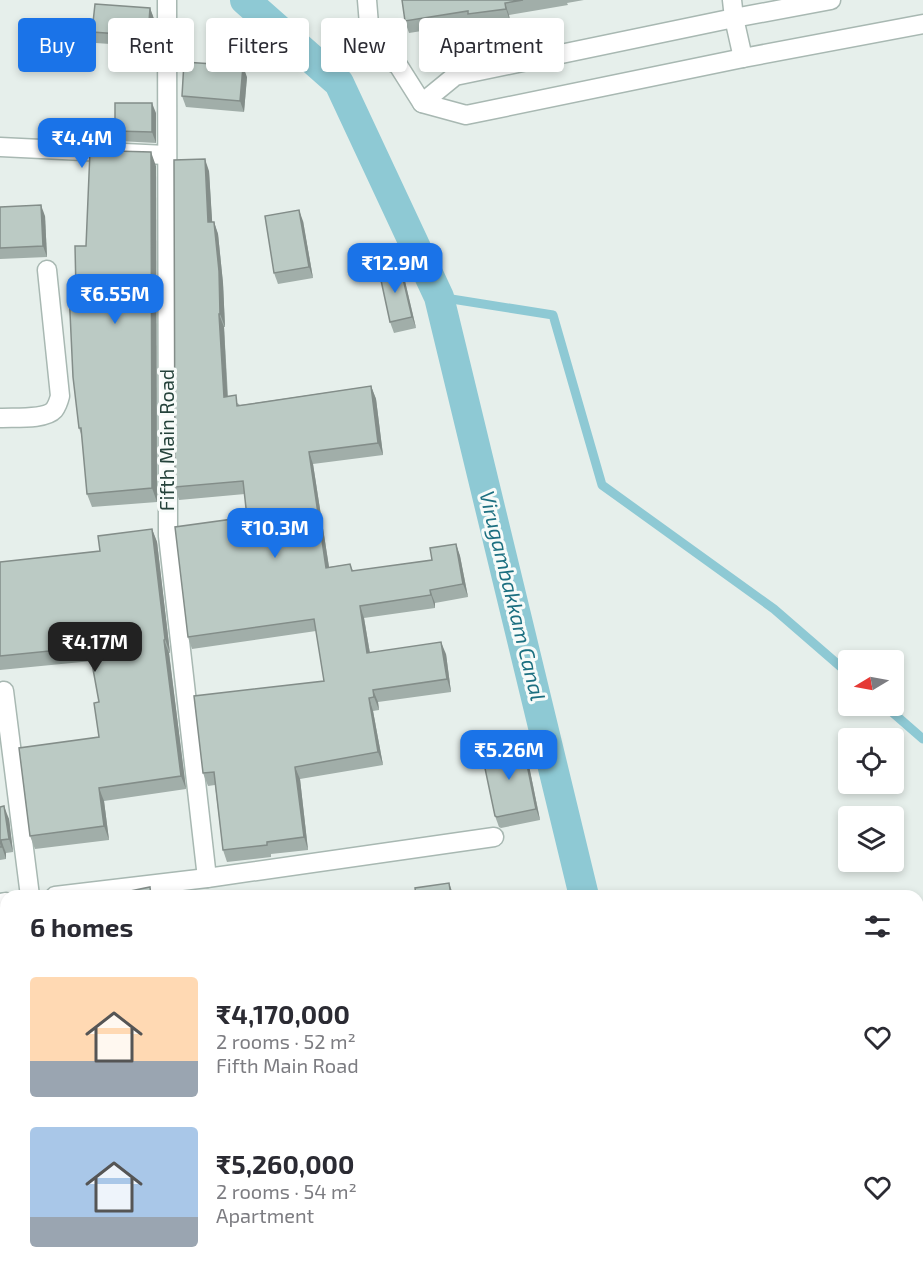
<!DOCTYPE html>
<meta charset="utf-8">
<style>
:root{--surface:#fff;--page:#f2f2f3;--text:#2b2b33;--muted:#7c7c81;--accent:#1a73e8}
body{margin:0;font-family:"Exo 2",sans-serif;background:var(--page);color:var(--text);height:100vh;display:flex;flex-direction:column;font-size:22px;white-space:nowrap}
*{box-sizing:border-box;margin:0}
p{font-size:20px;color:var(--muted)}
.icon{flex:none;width:33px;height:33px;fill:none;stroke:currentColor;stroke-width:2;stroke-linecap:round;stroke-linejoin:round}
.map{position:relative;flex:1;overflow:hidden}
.drawer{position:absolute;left:0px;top:890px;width:924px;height:386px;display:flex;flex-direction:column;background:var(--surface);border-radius:18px 18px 0 0;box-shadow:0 3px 9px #0003}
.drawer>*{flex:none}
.guide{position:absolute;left:18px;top:18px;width:600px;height:54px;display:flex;gap:12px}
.needle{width:39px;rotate:260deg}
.tools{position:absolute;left:838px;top:650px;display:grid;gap:12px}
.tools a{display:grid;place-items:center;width:66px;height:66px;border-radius:6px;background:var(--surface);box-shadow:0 3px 9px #0003;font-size:30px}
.price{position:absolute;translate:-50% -51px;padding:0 14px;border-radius:12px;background:var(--accent);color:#fff;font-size:20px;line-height:39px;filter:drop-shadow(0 2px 3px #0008)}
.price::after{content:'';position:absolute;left:50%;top:36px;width:18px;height:14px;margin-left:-9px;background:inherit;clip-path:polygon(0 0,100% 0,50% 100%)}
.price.active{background:#222;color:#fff}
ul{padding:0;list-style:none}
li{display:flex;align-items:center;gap:18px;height:150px;padding:0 30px}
li span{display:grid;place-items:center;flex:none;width:168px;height:120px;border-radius:6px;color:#555}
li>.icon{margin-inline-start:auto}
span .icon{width:72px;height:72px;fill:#fffc;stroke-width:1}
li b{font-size:26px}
h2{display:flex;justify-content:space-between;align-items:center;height:72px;padding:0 30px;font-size:26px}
.pill{padding:0 21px;border-radius:6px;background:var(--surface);box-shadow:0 3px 9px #0003;font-size:21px;line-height:54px}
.pill.active{background:var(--accent);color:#fff}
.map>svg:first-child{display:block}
</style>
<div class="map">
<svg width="923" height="1274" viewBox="0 0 923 1274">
<rect width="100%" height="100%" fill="#e6efeb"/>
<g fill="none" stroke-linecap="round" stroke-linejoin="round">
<g stroke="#8ec9d4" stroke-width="9">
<polyline points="439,297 553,315 602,485 774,609 849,674"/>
<polyline points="884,705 923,739"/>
</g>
<g stroke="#8ec9d4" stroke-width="30">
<polyline points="245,0 339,83 439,297 584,896"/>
<polyline points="674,1269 675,1274"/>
</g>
<defs>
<g id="minor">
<polyline points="167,0 168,536 207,878"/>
<polyline points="367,0 370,37 378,54 398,65 422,103 466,115 743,58 923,24"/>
<polyline points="732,0 734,18 743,58"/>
<polyline points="422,103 455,76 734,18 831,0"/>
<polyline points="0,147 166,155"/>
<path d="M0 418C13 417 45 420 54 410 57 406 59 400 60 396L47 270"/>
<polyline points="4,691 30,896"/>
<polyline points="55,896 207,878 494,837"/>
<polyline points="0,903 6,902"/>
<polyline points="0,1071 6,1070"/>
<polyline points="923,1192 921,1196 923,1210"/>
<polyline points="0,1261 6,1261"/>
<polyline points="136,1269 137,1274"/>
<polyline points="331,1269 332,1274"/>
<polyline points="524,1269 525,1274"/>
<polyline points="819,1269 820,1274"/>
</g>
</defs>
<use href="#minor" stroke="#a8b8b2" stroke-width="21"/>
<use href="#minor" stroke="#fff" stroke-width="18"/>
</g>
<g fill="#a1aea9">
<polygon points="402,0 584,0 567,3 568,5 509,15 510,21 473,26 472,23 409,33 405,21"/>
<polygon points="150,8 154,19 152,47 96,43 92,32"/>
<polygon points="247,77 244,112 186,107 182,96"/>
<polygon points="156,113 156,143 119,141 115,131"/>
<polygon points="156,166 157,502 92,507 87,494 82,437 79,428 76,291 86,246"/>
<polygon points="209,171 212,222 214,222 218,234 223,283 225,327 224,327 228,396 240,405 371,386 376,399 383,455 313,464 329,567 350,564 353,571 432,560 456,544 460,556 468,597 435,603 435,608 364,618 370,653 446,654 451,692 378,702 379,710 373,711 383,765 300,779 308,850 271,854 271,857 227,862 223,850 215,785 208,786 203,773 324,681 316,631 192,649 188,637 247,517 245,494 179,500 175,487"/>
<polygon points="0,207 45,216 47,257 0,259"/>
<polygon points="303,221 313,278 278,284 274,273"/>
<polygon points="400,266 404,277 416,328 394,333 390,322"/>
<polygon points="152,529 157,542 170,653 169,653 186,789 104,801 109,840 35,849 30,836 99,737 99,702 92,661 0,670 0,562 100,551"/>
<polygon points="523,745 527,756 540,820 501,828 499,827 495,816"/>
<polygon points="0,807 9,819 13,852 6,853 6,859 0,860"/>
<polygon points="0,1083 6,1083 6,1231 0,1232"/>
<polygon points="336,1269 508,1269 509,1274 217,1274 321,1270 325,1273 330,1273"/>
</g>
<g fill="#838d89">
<polygon points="505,3 509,15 510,21 506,9"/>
<polygon points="150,8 154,19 152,47 148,36"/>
<polygon points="243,66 247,77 244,112 240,101"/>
<polygon points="152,103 156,113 156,143 152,132"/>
<polygon points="151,152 156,166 157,502 152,488"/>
<polygon points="205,159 209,171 213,235 208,222"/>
<polygon points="41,205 45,216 47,257 43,246"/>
<polygon points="299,210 303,221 313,278 309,267"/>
<polygon points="214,222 218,234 223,283 225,327 220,314"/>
<polygon points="400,266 404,277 416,328 412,317"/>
<polygon points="219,314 224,327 228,409 224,397"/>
<polygon points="371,386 376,399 383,455 378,443"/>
<polygon points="309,452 313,464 331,580 326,568"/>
<polygon points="152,529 157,542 170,653 165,639"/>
<polygon points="456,544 460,556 468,597 463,584"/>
<polygon points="430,590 435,603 435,608 431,595"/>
<polygon points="360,606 364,618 372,666 367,653"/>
<polygon points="164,640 169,653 186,789 181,776"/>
<polygon points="441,642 446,654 451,692 447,679"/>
<polygon points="373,690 378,702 379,710 374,697"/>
<polygon points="369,698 373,711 383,765 378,752"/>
<polygon points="523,745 527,756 540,820 536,809"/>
<polygon points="295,767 300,779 308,850 304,837"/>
<polygon points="99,788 104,801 109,840 104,826"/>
<polygon points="4,806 9,819 13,852 9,839"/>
<polygon points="1,840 6,853 6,859 2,847"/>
<polygon points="449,883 453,894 454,896 451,896"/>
</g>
<g fill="#bbcac4" stroke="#838d89" stroke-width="1.5">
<polygon points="402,0 523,0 505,3 506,9 468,14 468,11 405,21"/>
<polygon points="95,4 150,8 148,36 92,32"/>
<polygon points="184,62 243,66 240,101 182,96"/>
<polygon points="115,103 152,103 152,132 115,131"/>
<polygon points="90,151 115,152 115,151 151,152 152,488 87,494 81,428 79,428 73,377 69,291 76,291 75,246 86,246"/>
<polygon points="205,159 208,222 214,222 219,271 220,314 219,314 224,397 236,395 237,406 371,386 378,443 309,452 326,568 350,564 352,571 432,560 430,548 456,544 463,584 430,590 431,595 360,606 367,653 441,642 447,679 373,690 374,697 369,698 378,752 295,767 304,837 267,842 267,845 223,850 214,772 203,773 194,696 324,681 314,619 188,637 175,527 247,517 243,481 175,487 174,160"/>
<polygon points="41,205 43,246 0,248 0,207"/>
<polygon points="299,210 309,267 274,273 265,216"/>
<polygon points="400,266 412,317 390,322 379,271"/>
<polygon points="152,529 165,639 164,640 181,776 99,788 104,826 30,836 19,748 99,737 94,703 99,702 89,647 0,656 0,562 100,551 98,536"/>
<polygon points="523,745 536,809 497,817 495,816 482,754"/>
<polygon points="4,806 9,839 1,840 2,847 0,847 0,807"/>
<polygon points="449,883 451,896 416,896 415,888"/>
<polygon points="150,887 151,896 106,896"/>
<polygon points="0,1083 6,1083 6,1218 0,1219"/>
<polygon points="234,1269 319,1269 325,1273 330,1273 336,1269 422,1269 383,1274 217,1274 234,1271"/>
<polygon points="462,1269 475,1269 463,1271"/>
<polygon points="835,1269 892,1269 893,1274 836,1274"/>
</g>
<g text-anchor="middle" stroke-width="6" stroke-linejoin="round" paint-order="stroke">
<g font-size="20" fill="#24423a" stroke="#f7fbf9">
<text transform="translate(167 440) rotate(-90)" y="7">Fifth Main Road</text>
</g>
<g font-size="21" font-style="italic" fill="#1c6f80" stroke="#f7fbf9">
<text transform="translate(512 596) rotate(76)" y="7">Virugambakkam Canal</text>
</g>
</g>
</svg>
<div class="tools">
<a><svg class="needle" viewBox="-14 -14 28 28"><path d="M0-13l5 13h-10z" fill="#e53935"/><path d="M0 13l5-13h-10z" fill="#7c7c81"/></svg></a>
<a><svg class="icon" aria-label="locate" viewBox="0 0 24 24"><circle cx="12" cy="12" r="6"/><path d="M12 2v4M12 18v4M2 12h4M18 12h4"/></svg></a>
<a><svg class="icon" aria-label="layers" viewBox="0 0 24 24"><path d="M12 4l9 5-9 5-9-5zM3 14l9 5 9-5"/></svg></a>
</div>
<b class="price" style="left:82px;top:169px">₹4.4M</b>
<b class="price" style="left:395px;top:294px">₹12.9M</b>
<b class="price" style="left:115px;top:325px">₹6.55M</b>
<b class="price" style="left:275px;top:559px">₹10.3M</b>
<b class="price active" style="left:95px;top:673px">₹4.17M</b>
<b class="price" style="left:509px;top:781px">₹5.26M</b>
<div class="guide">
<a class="pill active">Buy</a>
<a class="pill">Rent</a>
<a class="pill">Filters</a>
<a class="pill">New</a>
<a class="pill">Apartment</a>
</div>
<section class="drawer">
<h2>6 homes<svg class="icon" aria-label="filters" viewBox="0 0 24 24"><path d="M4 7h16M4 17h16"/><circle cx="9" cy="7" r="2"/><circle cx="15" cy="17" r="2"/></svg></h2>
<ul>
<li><span style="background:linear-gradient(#ffd9b3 70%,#9aa5b1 0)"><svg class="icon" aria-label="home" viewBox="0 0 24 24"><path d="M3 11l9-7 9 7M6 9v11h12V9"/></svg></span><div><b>₹4,170,000</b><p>2 rooms · 52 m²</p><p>Fifth Main Road</p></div><svg class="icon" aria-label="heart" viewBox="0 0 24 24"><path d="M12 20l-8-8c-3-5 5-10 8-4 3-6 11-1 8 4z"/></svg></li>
<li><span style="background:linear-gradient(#a9c7e8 75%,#9aa5b1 0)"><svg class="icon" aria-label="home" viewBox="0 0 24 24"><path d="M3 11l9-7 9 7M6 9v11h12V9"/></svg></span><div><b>₹5,260,000</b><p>2 rooms · 54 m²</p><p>Apartment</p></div><svg class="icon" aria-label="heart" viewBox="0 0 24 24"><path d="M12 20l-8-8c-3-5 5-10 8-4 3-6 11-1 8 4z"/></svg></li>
</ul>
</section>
</div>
